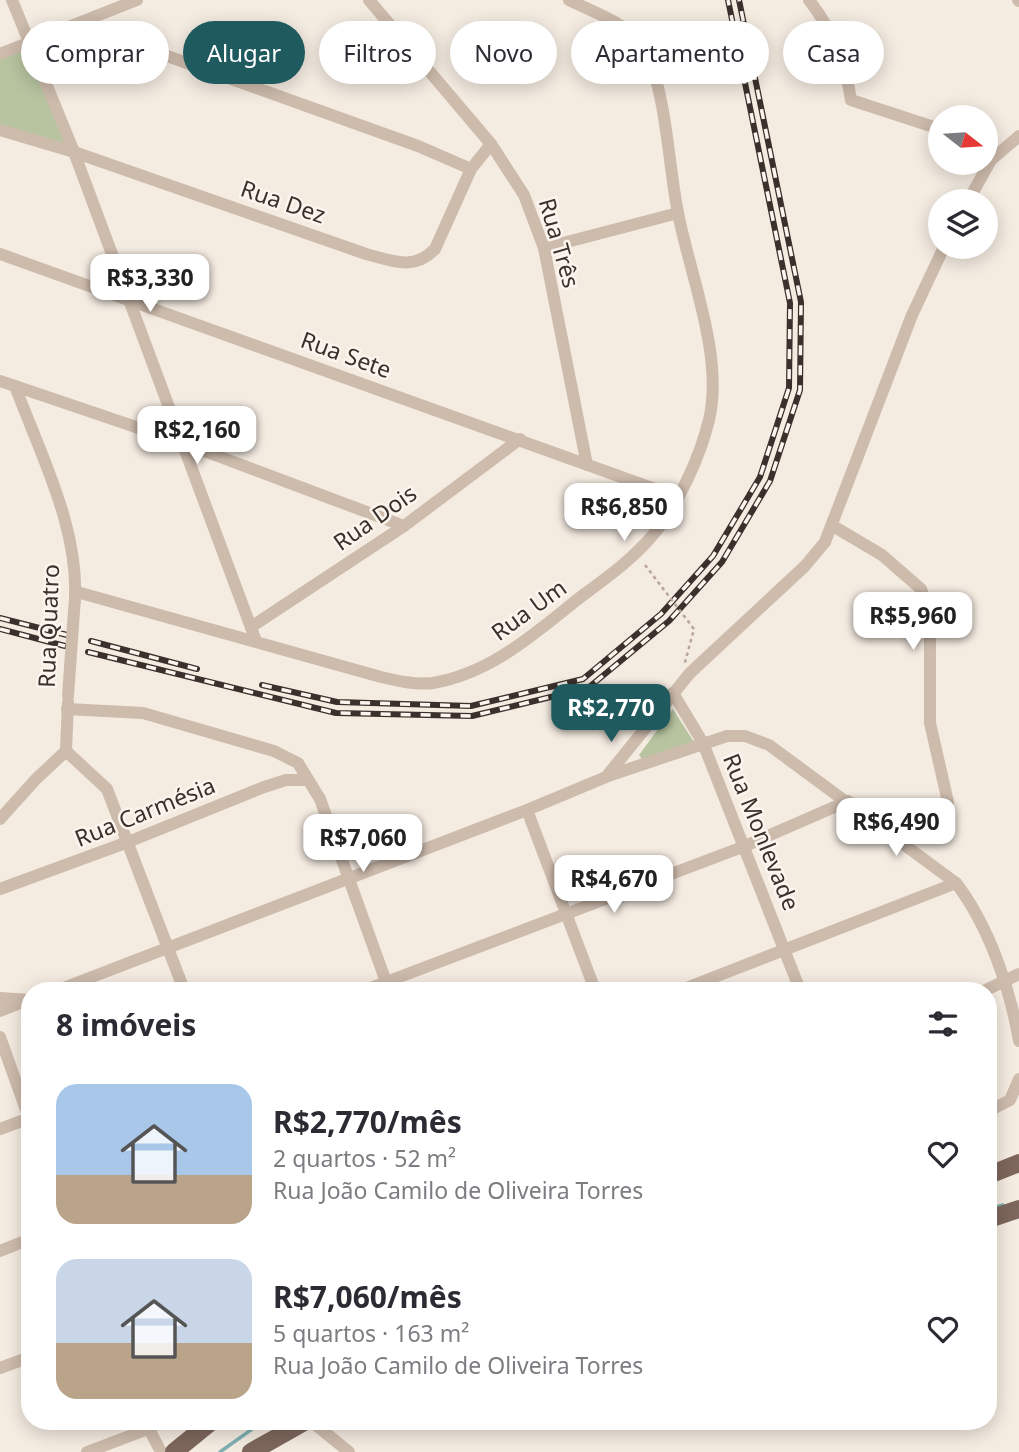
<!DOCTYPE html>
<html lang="pt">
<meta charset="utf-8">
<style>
:root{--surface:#fff;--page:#f7f7f7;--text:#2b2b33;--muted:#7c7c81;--accent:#1f5a5e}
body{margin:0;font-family:"Noto Sans",sans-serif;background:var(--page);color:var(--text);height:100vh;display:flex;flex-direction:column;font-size:26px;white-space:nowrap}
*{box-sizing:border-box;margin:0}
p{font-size:23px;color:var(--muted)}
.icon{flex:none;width:38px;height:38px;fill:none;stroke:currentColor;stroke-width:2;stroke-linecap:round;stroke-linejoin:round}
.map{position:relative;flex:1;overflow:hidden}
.side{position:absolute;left:21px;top:982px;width:976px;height:448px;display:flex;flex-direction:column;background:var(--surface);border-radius:28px;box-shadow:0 4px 18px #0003}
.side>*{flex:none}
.top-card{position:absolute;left:21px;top:21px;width:978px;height:63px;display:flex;gap:14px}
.needle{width:46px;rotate:107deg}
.fabs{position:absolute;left:928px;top:105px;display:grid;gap:14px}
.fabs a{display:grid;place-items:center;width:70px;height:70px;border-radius:50%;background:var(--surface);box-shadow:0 4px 18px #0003;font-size:35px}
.price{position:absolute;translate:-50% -60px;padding:0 16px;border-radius:14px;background:#fff;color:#222;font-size:23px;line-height:46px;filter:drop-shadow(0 2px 4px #0008)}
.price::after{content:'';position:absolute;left:50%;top:42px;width:21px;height:16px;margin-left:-10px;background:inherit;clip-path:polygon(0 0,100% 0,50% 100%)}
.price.selected{background:var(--accent);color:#fff}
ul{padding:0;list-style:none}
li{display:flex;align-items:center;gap:21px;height:175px;padding:0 35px}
li span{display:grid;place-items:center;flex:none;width:196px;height:140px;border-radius:21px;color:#555}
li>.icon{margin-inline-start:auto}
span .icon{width:84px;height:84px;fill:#fffc;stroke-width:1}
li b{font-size:30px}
h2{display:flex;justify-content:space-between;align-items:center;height:84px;padding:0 35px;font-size:30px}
.pill{padding:0 24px;border-radius:32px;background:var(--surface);box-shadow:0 4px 18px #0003;font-size:24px;line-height:63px}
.pill.selected{background:var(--accent);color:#fff}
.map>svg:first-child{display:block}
</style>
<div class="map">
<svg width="1019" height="1452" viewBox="0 0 1019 1452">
<rect width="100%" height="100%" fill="#f4ebe1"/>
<g fill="#b8c4a0">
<polygon points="29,46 70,148 0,129 0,57"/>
<polygon points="673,709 694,742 642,759 639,755"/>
</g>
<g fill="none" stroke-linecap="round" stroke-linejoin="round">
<g stroke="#7fb0b2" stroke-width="3.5">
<polyline points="989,1209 1003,1205"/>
<polyline points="220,1452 262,1422"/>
</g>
<g stroke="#cdbbac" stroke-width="12">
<polyline points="12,0 74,152 256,641"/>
<polyline points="369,0 491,144 524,195 544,248 587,465"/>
<path d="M809 0C833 31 845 61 851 100L940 129"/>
<polyline points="1018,0 1019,1"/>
<polyline points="78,24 418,146 471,169"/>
<polyline points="0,54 137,0"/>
<path d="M0 130 74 152 366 254C393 261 414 271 435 249L471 169 491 144"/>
<polyline points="968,201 991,160 1019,136"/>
<polyline points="544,248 678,213"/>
<polyline points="0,254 677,497"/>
<polyline points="0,381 183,443 404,526"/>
<path d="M15 386C41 456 83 535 74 611"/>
<polyline points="833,526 882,555 921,589 930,613 930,723 948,802"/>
<path d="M77 592 381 677C398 681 415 685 433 683 491 673 534 634 578 599 606 578 635 558 657 530 680 500 700 457 709 420 724 357 690 275 678 213 668 163 667 97 646 52 634 25 594 13 569 0"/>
<polyline points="251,627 404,526 520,439"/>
<polyline points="673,693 703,743 800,990"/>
<polyline points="67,709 143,713 274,751 298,763 320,799 389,990"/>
<polyline points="66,751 107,789 184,990"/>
<polyline points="66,751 68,702"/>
<path d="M608 776 727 736H745L769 745 956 883C989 926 1010 988 1019 1041"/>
<polyline points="527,810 595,990"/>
<polyline points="0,819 36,779 66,751"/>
<polyline points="0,889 128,842 264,787 286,780 306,780"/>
<polyline points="58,990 527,810 606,777 690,673 805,566 825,542 912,315 944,247"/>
<polyline points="365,990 745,846 848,801"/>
<polyline points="681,990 956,883"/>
<polyline points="986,990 1019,974"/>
<polyline points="0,998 30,1000"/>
<polyline points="0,1011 23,1002"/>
<polyline points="0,1037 30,1121"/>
<polyline points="989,1111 1010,1100 1019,1079"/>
<polyline points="0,1129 30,1118"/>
<polyline points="0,1251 30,1239"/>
<polyline points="0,1368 30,1357"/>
<polyline points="145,1421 161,1452"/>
<polyline points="311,1421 349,1452"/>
<polyline points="87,1452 148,1429"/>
</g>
<g stroke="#7d675c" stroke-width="18">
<polyline points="989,1175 1019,1163"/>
<polyline points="989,1219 1019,1209"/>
<polyline points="174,1452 212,1421"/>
<polyline points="251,1452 306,1421"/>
</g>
<defs>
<g id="rail">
<polyline points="0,618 67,635"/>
<polyline points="0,629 65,646"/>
<polyline points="91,641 197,669"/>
<polyline points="88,652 336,713 472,716 588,688 669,621 722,562 770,481 800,390 801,302 739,0"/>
<polyline points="262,685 337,702 471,706 583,679 661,614 713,556 760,477 789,388 790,303 728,0"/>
</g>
</defs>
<use href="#rail" stroke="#3b302b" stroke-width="6"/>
<use href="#rail" stroke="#fbf5ee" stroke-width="3.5" stroke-dasharray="10" stroke-linecap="butt"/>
<polyline stroke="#b9a596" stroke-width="2.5" stroke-dasharray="3.5 3.5" stroke-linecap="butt" points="645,565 694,629 684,666"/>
<polyline stroke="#cdbbac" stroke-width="12" points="68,696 74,611"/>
</g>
<g text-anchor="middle" stroke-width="5" stroke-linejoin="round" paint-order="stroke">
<g font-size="23" fill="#3b302b" stroke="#fbf5ee">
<text transform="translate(283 202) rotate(19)" y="8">Rua Dez</text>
<text transform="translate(559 243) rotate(74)" y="8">Rua Três</text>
<text transform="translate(346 355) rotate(20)" y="8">Rua Sete</text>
<text transform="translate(375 518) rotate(-35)" y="8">Rua Dois</text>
<text transform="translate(529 610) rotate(-36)" y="8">Rua Um</text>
<text transform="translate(49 626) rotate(-88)" y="8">Rua Quatro</text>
<text transform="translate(145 812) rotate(-22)" y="8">Rua Carmésia</text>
<text transform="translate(761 832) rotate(68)" y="8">Rua Monlevade</text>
</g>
</g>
</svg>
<div class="fabs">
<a><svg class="needle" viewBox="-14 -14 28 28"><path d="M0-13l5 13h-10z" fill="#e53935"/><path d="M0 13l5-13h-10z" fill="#7c7c81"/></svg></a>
<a><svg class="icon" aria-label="layers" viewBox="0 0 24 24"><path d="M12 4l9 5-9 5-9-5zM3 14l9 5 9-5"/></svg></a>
</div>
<b class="price" style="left:150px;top:314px">R$3,330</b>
<b class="price" style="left:197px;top:466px">R$2,160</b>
<b class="price" style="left:624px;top:543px">R$6,850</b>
<b class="price" style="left:913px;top:652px">R$5,960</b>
<b class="price selected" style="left:611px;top:744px">R$2,770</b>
<b class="price" style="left:896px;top:858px">R$6,490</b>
<b class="price" style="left:363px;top:874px">R$7,060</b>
<b class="price" style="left:614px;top:915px">R$4,670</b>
<div class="top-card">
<a class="pill">Comprar</a>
<a class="pill selected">Alugar</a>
<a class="pill">Filtros</a>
<a class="pill">Novo</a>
<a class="pill">Apartamento</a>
<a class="pill">Casa</a>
</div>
<section class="side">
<h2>8 imóveis<svg class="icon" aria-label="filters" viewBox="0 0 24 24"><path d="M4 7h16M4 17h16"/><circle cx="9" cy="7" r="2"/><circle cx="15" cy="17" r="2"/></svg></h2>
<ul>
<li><span style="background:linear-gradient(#a9c7e8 65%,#b9a48a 0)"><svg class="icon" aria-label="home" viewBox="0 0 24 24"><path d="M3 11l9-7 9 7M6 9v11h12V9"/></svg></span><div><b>R$2,770/mês</b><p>2 quartos · 52 m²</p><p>Rua João Camilo de Oliveira Torres</p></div><svg class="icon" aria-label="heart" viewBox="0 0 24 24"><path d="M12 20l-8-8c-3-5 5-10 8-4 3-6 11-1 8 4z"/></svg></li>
<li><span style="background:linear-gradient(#c9d6e8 60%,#b9a48a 0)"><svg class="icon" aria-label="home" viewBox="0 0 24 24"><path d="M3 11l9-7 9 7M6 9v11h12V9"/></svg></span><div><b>R$7,060/mês</b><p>5 quartos · 163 m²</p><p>Rua João Camilo de Oliveira Torres</p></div><svg class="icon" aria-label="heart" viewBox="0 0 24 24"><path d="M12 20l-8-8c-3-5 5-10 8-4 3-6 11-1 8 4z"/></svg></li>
</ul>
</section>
</div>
